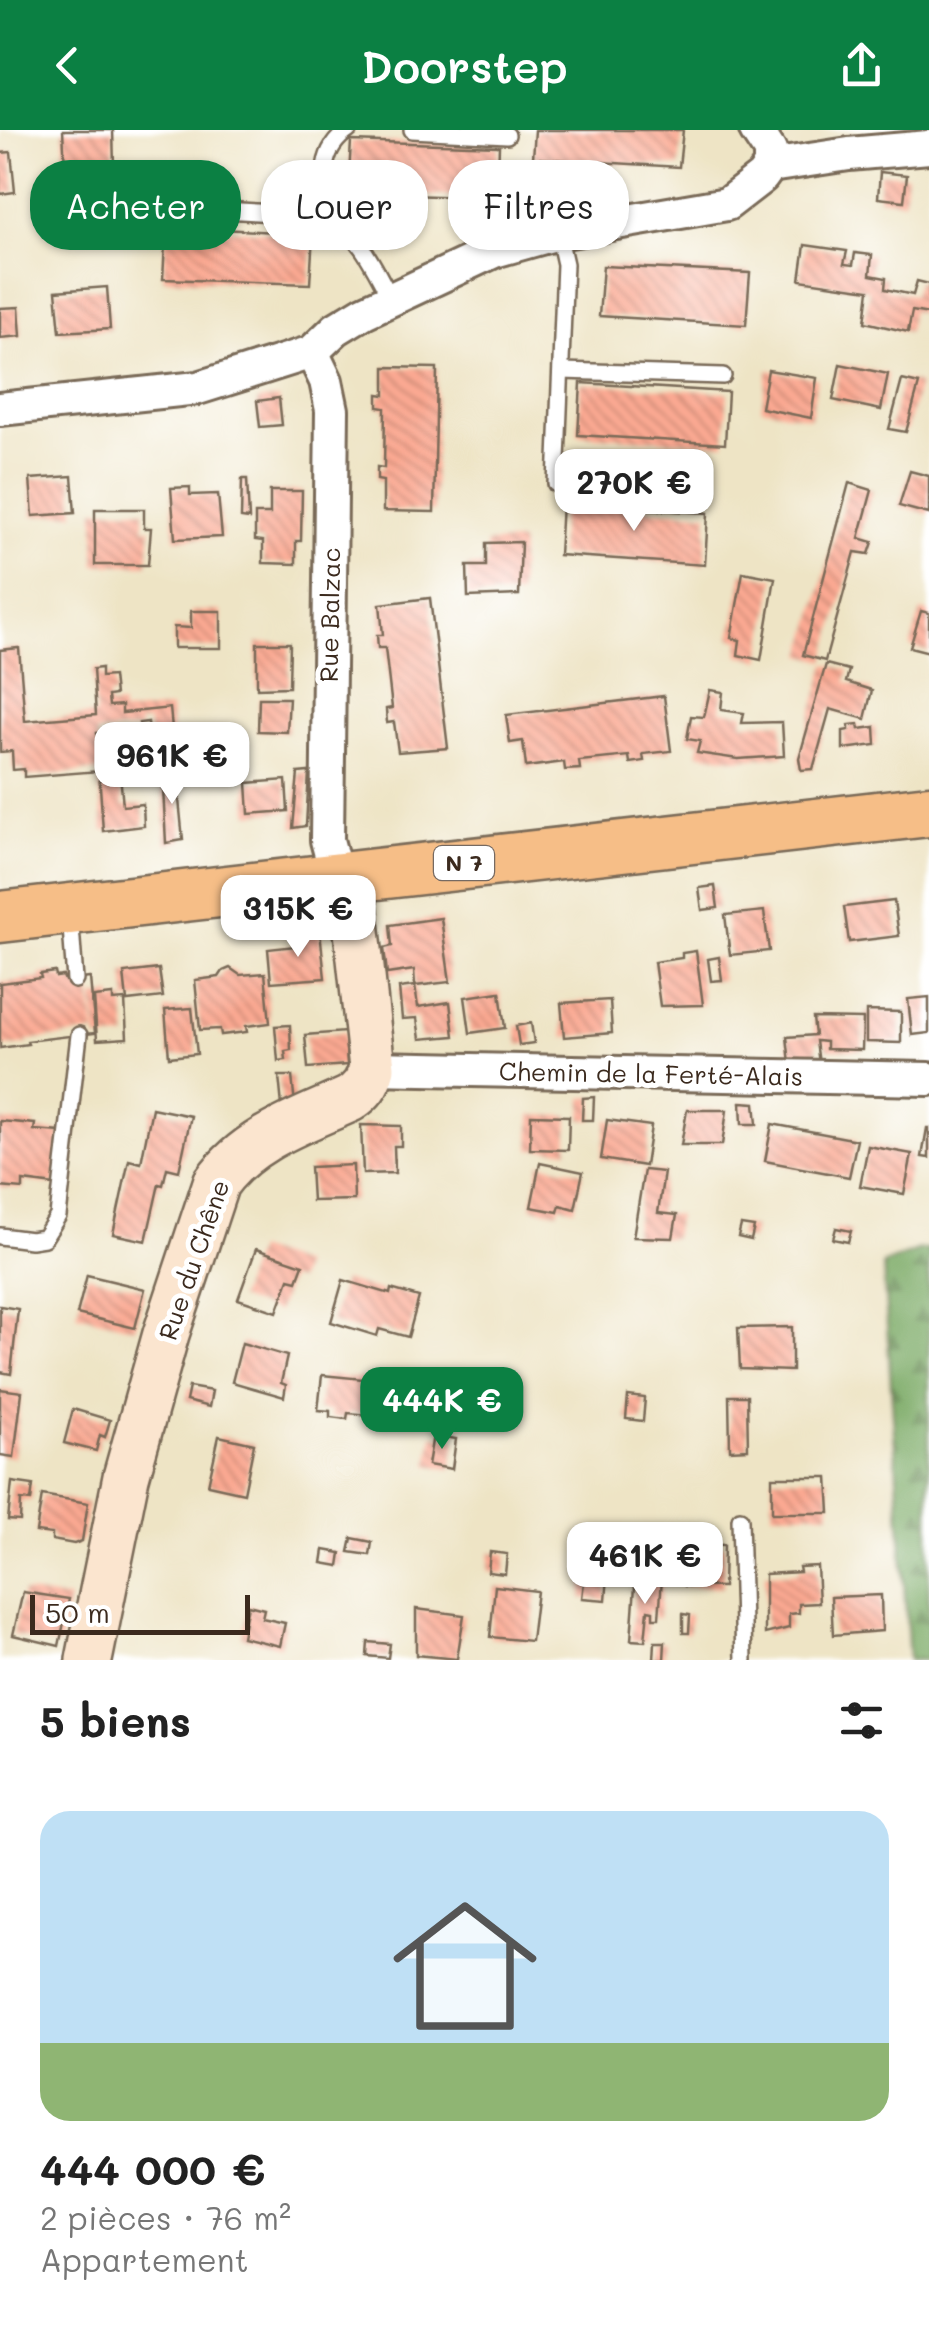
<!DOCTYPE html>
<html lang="fr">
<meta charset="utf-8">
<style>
:root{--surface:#fff;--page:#f2f2f2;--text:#222;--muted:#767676;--line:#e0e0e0;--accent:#0b8043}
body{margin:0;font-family:Mali,sans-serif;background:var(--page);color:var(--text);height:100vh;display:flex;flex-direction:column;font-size:38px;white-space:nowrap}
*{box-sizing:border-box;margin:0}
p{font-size:32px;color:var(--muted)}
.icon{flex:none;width:55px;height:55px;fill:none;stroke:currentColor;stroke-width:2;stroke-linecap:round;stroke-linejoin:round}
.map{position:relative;height:1530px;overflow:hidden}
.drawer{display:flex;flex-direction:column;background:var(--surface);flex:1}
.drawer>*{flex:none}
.hud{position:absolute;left:30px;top:30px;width:870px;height:90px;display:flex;gap:20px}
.scale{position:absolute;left:30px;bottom:25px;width:220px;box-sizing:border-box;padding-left:10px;border:5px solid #3b2a1e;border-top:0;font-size:28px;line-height:35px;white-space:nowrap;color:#3b2a1e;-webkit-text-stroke:8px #fff;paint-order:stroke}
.price{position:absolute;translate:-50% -85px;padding:0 22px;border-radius:20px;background:#fff;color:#222;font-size:32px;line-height:65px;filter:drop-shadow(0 2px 5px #0008)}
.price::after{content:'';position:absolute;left:50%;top:60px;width:30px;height:22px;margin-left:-15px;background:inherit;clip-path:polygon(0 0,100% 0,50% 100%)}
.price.current{background:var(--accent);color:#fff}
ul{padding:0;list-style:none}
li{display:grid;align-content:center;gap:20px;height:530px;padding:0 40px}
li+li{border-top:2px solid var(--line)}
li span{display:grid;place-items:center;height:310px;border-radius:30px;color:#555}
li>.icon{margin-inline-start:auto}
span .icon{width:180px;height:180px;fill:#fffc;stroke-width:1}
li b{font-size:42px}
h2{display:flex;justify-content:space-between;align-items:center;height:120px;padding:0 40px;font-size:42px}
.tag{padding:0 35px;border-radius:40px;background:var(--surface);box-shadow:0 2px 8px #0004;font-size:35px;line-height:90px}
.tag.current{background:var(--accent);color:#fff}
header{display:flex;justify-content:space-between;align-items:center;height:130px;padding:0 40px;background:var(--accent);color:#fff;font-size:45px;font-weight:600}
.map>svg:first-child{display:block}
</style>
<header><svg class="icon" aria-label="back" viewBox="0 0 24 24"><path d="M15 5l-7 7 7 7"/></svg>Doorstep<svg class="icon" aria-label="share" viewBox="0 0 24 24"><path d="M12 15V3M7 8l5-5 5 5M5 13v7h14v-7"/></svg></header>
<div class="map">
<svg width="929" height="1530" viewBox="0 0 929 1530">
<defs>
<pattern id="forest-firs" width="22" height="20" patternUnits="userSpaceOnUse" patternTransform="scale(2.5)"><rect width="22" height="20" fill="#78a862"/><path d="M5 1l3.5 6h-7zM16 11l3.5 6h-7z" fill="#648950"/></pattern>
<pattern id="building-back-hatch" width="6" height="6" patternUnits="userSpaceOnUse" patternTransform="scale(2.5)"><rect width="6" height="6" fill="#fba992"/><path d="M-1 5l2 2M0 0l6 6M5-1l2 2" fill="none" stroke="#cc8a77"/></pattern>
</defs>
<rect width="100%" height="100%" fill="#fff"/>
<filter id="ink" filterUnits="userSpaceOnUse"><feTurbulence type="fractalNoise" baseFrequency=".01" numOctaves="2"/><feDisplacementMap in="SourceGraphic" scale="20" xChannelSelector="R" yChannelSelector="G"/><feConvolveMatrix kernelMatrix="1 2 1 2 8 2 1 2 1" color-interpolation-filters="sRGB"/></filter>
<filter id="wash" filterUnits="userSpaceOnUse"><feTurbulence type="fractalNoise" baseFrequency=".0048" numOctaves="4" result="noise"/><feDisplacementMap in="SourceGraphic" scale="40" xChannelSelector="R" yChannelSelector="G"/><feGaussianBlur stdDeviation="2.25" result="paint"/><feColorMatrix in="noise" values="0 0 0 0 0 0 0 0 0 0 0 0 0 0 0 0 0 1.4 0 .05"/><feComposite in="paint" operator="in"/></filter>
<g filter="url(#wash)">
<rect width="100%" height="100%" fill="#eee4c5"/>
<polygon fill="url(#forest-firs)" stroke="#5a6940" stroke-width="2.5" points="920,1120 929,1120 929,1530 909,1530 883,1134"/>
<g id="blocks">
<g fill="url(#building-back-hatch)">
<polygon points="63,0 113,0 114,36 65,37"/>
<polygon points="535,0 683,0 679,37 533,28"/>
<polygon points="351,11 499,16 497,68 348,63"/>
<polygon points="11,22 15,62 0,64 0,23"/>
<polygon points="880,42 907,45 904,71 878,68"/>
<polygon points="166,96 313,104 310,154 163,149"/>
<polygon points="805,115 847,121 844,134 853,135 855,123 872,125 870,145 886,148 885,159 913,165 917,151 929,154 929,184 912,181 908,202 865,192 869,160 800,150"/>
<polygon points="603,136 750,143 746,195 599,186"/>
<polygon points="107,157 110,199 60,202 56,161"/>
<polygon points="19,177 21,206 0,208 0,178"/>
<polygon points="840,234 888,244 881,280 833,270"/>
<polygon points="385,237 437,238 434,382 383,381 383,351 377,350 377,337 384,338 385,278 378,277 378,264 385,265"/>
<polygon points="768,240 817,248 811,288 761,278"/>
<polygon points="902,250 919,254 906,302 889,299"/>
<polygon points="581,253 728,262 725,314 578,305"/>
<polygon points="279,268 282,295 260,297 257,271"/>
<polygon points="910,341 929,346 929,384 899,376"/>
<polygon points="72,346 75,383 33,386 30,349"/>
<polygon points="242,349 247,349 249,389 241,388"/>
<polygon points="849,353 872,360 859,408 873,412 869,424 855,422 825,531 803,525"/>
<polygon points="190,357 190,365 218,364 222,407 175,409 171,358"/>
<polygon points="270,361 302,361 301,411 296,411 296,434 263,433 263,411 255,410 255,384 270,384"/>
<polygon points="562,374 708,383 705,435 559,425"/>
<polygon points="95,379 144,379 144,398 151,398 148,435 95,435"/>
<polygon points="521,412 519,465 468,467 467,436 486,436 486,413"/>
<polygon points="743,442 775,448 761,530 738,525 740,510 731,508"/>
<polygon points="430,468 448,618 398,622 394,592 387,593 386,579 392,578 385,518 378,518 377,505 383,505 380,474"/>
<polygon points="191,481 221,481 221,518 174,518 174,497 191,498"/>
<polygon points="921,481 929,483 929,522 910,517"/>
<polygon points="257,513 290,513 289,557 257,558"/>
<polygon points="19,518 25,591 96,585 93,539 101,538 101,547 113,546 115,565 108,566 109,576 122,575 122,583 170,578 174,619 155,620 157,638 144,639 142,620 151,619 148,592 139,593 140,599 97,603 98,624 112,623 112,633 119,633 123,676 143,674 144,696 103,701 99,641 24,647 24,639 13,640 12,621 0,622 0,520"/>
<polygon points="826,534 849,540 846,552 872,560 865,589 830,579 813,639 801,640 799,628"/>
<polygon points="710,560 723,562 721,580 744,583 742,593 782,592 784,626 738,629 697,623 700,611 687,609 691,586 704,587"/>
<polygon points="664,566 671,621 643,624 644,631 630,633 629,626 579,631 580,639 565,640 564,632 526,637 523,611 510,613 506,585"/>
<polygon points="259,568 289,568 287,602 258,601"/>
<polygon points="858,594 859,599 875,597 876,615 843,619 843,601 849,600 849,595"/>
<polygon points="220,614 220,640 188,643 189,617"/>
<polygon points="162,639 176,639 183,710 166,713"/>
<polygon points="309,642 306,696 293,698 298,643"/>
<polygon points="286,650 288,681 249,684 247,653"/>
<polygon points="715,756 718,778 702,780 699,758"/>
<polygon points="894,771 899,806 849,812 844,777"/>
<polygon points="764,781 769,821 730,825 725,785"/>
<polygon points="441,788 450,852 415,856 414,840 387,844 384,818 392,816 390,795"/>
<polygon points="320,801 325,848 271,852 268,819 296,816 295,804"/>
<polygon points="696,821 703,875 660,876 654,832 682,828 682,823"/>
<polygon points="719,827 722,850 711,851 708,829"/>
<polygon points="230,838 240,845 265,843 270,893 246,896 247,902 221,905 220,899 200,900 195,850 219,847 223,841"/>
<polygon points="159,839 163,867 127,871 124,843"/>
<polygon points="55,842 56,847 63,846 65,851 90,848 95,903 27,911 28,914 0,918 0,853 41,848 40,844"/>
<polygon points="415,856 418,877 450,872 454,906 420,909 417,888 402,889 399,858"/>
<polygon points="500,862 505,898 470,903 465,867"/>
<polygon points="113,865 113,871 125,870 127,908 97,910 94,867"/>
<polygon points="929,867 929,903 912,905 908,869"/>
<polygon points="610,870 612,903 564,907 561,873"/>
<polygon points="192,878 197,924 169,927 165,880"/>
<polygon points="866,881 901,882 901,913 866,912"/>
<polygon points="813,888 863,889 862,920 826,919 826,912 816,911 819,934 790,933 787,907 815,905"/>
<polygon points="531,893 534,913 519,915 516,896"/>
<polygon points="290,895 291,920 285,921 286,930 278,931 275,896"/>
<polygon points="345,902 347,935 308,938 305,905"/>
<polygon points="279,946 292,946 295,975 282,976"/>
<polygon points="594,967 593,990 582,990 583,968"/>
<polygon points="741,972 755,973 757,994 742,994"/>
<polygon points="152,978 191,986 179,1041 167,1038 163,1055 159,1054 146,1111 113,1104 129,1030 141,1033"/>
<polygon points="687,980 727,980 722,1015 681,1015"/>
<polygon points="531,985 569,986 568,1020 530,1019"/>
<polygon points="607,990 651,996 645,1036 601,1029"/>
<polygon points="0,991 35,994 34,1000 61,1002 55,1055 23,1051 23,1059 0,1057"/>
<polygon points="772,994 857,1010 849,1047 765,1031"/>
<polygon points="361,995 401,996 401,1016 394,1016 395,1043 363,1044"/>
<polygon points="927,998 929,998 929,1028 922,1027"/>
<polygon points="868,1016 912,1024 904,1064 860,1056"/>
<polygon points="540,1033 583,1042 575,1079 560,1075 558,1082 531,1077"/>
<polygon points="353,1035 354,1070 312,1071 310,1037"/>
<polygon points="644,1040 664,1042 658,1083 677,1085 673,1108 633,1107"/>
<polygon points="741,1095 754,1097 751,1110 738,1107"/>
<polygon points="836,1098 851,1101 848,1112 833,1109"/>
<polygon points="256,1119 303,1135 297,1151 289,1149 277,1182 238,1169"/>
<polygon points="87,1145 145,1159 135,1198 77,1184"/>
<polygon points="343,1150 390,1164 391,1159 419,1167 408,1207 379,1199 377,1206 331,1192"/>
<polygon points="0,1176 18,1179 11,1244 0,1242"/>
<polygon points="792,1197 792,1241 740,1239 738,1198"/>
<polygon points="242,1213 287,1226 281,1253 286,1255 284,1267 232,1252"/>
<polygon points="322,1245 374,1250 370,1285 348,1283 347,1289 330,1287 330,1281 318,1280"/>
<polygon points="189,1257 212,1261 209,1277 186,1271"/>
<polygon points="0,1259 22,1262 14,1327 0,1325"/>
<polygon points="628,1266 645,1268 643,1291 626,1289"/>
<polygon points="729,1266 747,1266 748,1319 730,1320"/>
<polygon points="73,1279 110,1290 105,1307 100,1305 96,1321 64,1313"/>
<polygon points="433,1305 456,1309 452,1339 428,1335"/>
<polygon points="219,1306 254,1314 244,1363 208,1355"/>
<polygon points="772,1347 828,1347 830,1383 772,1383"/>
<polygon points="12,1352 33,1355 31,1371 21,1370 20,1391 8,1390"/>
<polygon points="42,1365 88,1373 82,1411 74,1414 52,1410 52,1404 36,1402"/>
<polygon points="352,1408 372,1412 370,1425 349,1422"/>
<polygon points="686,1414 724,1415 723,1457 685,1456"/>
<polygon points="324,1420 341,1423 339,1436 322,1433"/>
<polygon points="490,1422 507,1424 505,1444 488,1442"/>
<polygon points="817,1436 819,1473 799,1474 799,1483 789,1484 789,1498 765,1504 765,1444 800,1442 799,1437"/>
<polygon points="585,1444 608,1446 606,1470 582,1468"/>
<polygon points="651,1448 662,1448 659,1488 653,1488 653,1481 648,1480 645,1511 631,1510 635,1456 650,1456"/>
<polygon points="495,1456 537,1461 531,1511 490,1507"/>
<polygon points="23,1462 69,1469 59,1516 13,1505"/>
<polygon points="881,1465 882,1501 833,1505 831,1467"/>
<polygon points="248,1475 264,1479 262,1488 285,1493 280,1516 242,1507"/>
<polygon points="416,1479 464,1485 457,1529 416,1525"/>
<polygon points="683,1484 690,1485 689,1503 683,1503"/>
<polygon points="368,1512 390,1514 388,1528 367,1526"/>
<polygon points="655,1512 665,1512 664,1530 654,1530"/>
</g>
</g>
</g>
<g filter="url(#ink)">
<use href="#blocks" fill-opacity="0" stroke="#7a6b58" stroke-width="2.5"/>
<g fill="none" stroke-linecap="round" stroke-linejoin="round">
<defs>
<g id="lane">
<polyline points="412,0 507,5"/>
<path d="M169 77 329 86C361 106 374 137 391 169"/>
<path d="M329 86C324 52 317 21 349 0"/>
<polyline points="558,103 565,134 556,354 700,363"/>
<polyline points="562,241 723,246"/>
<polyline points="70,784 75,850"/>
<polyline points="0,1106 31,1110 44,1108 58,1086 79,905"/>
<polyline points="740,1389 744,1530"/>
</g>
<g id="street">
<polyline points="770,36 849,24 929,17"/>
<polyline points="312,222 326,251 332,280 327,710 335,740 342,747"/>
<polyline points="0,279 198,258 312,222 336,199 364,182 494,121 558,103 727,74 762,47 770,36 770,21 756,0"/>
<polyline points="372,938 929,949"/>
</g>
<path id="secondary" d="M89 1530 126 1347 166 1204 216 1053C248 1008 302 991 350 969 362 961 368 953 372 938L355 783 352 764 342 747"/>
<polyline id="primary" points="0,787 929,681"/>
</defs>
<use href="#lane" stroke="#7a6b58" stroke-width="20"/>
<use href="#street" stroke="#7a6b58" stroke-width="38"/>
<use href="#secondary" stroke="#7a6b58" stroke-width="50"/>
<use href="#primary" stroke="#7a6b58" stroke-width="55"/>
<use href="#lane" stroke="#fff" stroke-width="15"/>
<use href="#street" stroke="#fff" stroke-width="32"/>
<use href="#secondary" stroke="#fbe5cf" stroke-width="45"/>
<use href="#primary" stroke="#f6be87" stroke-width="50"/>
</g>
</g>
<g text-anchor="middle" stroke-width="10" stroke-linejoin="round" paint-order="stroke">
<rect fill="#fff" stroke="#766a62" stroke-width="2.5" x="434" y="716" width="60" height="34" rx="8"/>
<g font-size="22" font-weight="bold" fill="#3b2a1e">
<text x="464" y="741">N 7</text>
</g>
<g font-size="25" fill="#3b2a1e" stroke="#fff">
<text transform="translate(330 485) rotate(-89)" y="9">Rue Balzac</text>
<text transform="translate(651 944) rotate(1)" y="9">Chemin de la Ferté-Alais</text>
<text transform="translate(194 1130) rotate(-71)" y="9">Rue du Chêne</text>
</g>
</g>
</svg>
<div class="scale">50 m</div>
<b class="price" style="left:634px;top:404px">270K €</b>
<b class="price" style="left:172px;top:677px">961K €</b>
<b class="price" style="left:298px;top:830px">315K €</b>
<b class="price current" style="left:442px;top:1322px">444K €</b>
<b class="price" style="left:645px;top:1477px">461K €</b>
<div class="hud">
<a class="tag current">Acheter</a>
<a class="tag">Louer</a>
<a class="tag">Filtres</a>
</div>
</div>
<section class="drawer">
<h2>5 biens<svg class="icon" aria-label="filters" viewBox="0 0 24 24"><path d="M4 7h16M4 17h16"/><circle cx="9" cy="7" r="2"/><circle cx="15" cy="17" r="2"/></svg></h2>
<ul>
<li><span style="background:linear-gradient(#bfe0f5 75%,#8fb573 0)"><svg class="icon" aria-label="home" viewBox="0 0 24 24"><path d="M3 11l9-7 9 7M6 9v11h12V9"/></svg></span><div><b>444 000 €</b><p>2 pièces · 76 m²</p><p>Appartement</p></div></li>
</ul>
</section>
